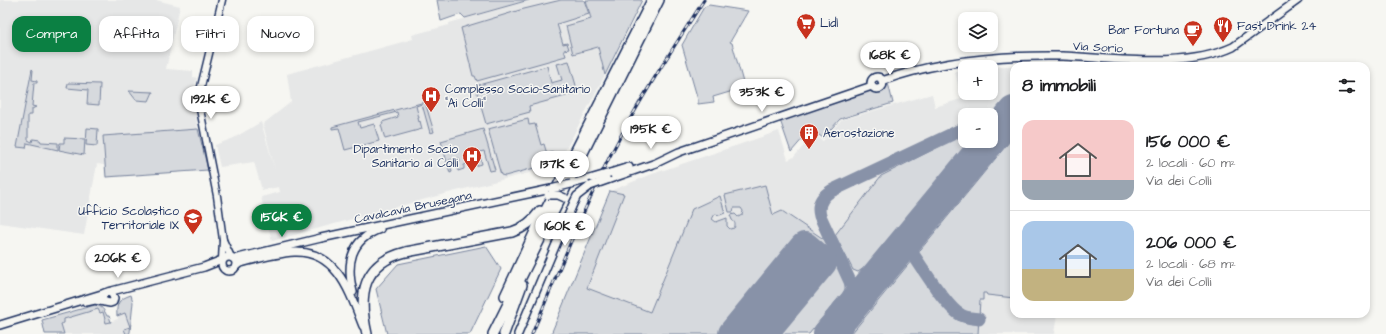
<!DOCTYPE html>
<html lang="it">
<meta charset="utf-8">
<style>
:root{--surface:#fff;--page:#f2f2f2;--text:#202124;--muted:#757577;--line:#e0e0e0;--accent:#0b8043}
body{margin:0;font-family:"Architects Daughter",sans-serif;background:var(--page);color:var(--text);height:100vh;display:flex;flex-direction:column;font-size:15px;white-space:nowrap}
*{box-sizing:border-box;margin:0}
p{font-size:13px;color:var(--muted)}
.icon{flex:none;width:22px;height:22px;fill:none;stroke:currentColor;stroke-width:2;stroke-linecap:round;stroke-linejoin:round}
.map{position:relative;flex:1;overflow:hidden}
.details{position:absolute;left:1010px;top:62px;width:360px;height:256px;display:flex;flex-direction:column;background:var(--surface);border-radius:12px;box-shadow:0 2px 6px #0003}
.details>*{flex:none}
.guide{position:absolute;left:12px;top:16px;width:380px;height:36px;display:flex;gap:8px}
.tools{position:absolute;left:958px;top:12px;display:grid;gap:8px}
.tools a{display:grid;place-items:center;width:40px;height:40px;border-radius:8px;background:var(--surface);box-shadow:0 2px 6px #0003;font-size:20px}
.price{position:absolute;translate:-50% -34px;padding:0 9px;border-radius:14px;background:#fff;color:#222;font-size:13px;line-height:26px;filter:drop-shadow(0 1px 2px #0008)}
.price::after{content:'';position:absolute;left:50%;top:24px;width:12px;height:9px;margin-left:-6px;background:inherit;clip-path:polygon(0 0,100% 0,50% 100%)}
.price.selected{background:var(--accent);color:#fff}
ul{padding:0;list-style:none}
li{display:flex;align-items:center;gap:12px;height:100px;padding:0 12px}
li+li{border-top:1px solid var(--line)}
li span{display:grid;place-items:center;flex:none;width:112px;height:80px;border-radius:12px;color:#555}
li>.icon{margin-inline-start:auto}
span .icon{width:48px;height:48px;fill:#fffc;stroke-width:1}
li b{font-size:17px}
h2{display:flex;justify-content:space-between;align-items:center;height:48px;padding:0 12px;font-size:17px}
.tag{padding:0 14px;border-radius:12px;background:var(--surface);box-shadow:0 2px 6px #0003;font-size:14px;line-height:36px}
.tag.selected{background:var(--accent);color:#fff}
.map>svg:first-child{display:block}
</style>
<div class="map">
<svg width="1386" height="334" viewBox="0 0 1386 334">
<rect width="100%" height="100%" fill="#f6f6f2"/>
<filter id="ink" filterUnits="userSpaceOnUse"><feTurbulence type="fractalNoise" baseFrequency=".025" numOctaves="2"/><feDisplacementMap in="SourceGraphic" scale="8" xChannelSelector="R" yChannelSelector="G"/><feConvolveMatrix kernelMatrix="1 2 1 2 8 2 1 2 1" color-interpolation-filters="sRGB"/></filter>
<g filter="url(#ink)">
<g fill="#e6e7e7" fill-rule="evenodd">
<polygon points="0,0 156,0 180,6 166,69 193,71 193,77 197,78 194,90 197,125 208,170 105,178 104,165 97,164 84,235 0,223"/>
<polygon points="530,0 586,0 605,75 557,166 448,193 272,241 261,197 280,192 279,187 262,190 254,162 220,167 215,145 234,138 261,122 275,170 263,124 291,102 287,74 413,39 412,35 449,25 449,23"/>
<path d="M1037 64 1040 66H1014V314H1057L1054 334H551L610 191 655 173 779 131 788 160 794 157 814 134 823 141 841 120 932 94 935 107 961 99 955 71 965 70V93H991V67ZM965 115H991V141H965Z"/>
<polygon points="98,309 103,312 107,323 118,319 117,316 125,313 130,327 124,329 126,334 64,334 61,324 63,319"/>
</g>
<g fill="#d6d9dd" stroke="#78849e">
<polygon points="437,0 529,0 465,18 461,14 441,21"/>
<polygon points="561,0 584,0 589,14 557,24 563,44 567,43 569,49 564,50 566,56 477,81 475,76 473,76 461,28 520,10"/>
<polygon points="586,0 642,0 605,75 598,47 573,54 566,26 591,19"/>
<polygon points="709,5 748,11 730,42 732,43 744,86 743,88 713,97 714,102 698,104 698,100 682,45 704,7"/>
<polygon points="569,61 577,89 576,90 577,93 529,106 530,112 486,124 475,86 547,66 551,83 562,80 557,64"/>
<polygon points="32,69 33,70 32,80 37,81 37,83 34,83 32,106 36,107 32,109 32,115 28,115 28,140 32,142 33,139 40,140 41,142 58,143 58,150 27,143 26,148 17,147"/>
<polygon points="68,83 100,84 99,105 87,104 88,90 67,88"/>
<polygon points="888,83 893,103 840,119 823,138 811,129 791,152 779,117"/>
<polygon points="129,91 153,92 149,101 136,100"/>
<polygon points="425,102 434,132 430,133 422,104 416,106 419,118 418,118 419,122 420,121 422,129 385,139 381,125 383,124 382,122 398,117 397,112 358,122 360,128 374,124 379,141 345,150 339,128 332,129 332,127"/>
<polygon points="528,119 529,125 535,124 541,145 544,144 547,154 553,152 556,162 505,176 501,175 488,129"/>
<polygon points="87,128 98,129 97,146 86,145"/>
<polygon points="198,129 208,170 106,177 103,136"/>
<polygon points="483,129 495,170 490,171 484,151 475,153 476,157 480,156 482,164 475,166 474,163 464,165 464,169 458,171 456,163 460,162 459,158 449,160 452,172 450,173 441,141"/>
<polygon points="962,135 965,135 965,141 970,141 968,146 864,268 858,272 853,270 835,235 881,176"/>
<polygon points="1014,136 1014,298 987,295 986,293 983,293 983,300 980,300 978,334 851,334"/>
<polygon points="64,138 85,139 84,155 59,150 60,143 64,143"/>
<path d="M765 185 773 215 782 211 825 240 845 282V289L843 293 809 334H761L821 262 805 248 734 334H551L610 191 624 194 587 288 650 312 692 209 720 196 725 213 720 215 715 214 712 219 716 222 727 218V226L730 229 734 228C736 225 735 222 732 220L730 215 735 214 738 217 742 215 743 211 741 208H734L733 212H729L725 195Z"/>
<polygon points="486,246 501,269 470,334 387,334 376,289 398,264"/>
<path d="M131 295 133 302 130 332 129 334H126L124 329 130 327 125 313 117 316C116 303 119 299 131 295Z"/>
<path d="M95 305C102 306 104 310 107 316H109L111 322 106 323 103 312 100 313 98 309 64 319V323L61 324 64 334H45L42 320Z"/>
</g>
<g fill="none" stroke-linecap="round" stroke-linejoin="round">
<g stroke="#8892a8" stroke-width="13">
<polyline points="991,122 994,131 993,137"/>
<path d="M905 242C916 258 946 308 961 315 966 318 973 318 979 319"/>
<path d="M858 299 820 216C817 205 821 197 831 191L965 128"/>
</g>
<g stroke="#8892a8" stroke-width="32">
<polyline points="991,139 1014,112"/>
<polyline points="734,334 805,248 821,262 761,334"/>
<polyline points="829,334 989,141"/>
</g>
<defs>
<g id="tertiary">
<polyline points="223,240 231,257"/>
<polyline points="222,260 223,240 217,196 198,99 222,0"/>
</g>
<g id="secondary">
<circle cx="877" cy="83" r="6"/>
<path d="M882 81C939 60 1002 55 1062 56 1115 58 1183 70 1233 47L1298 0"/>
<polyline points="610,173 629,167"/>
<polyline points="607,180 656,163 679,152 872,86"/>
<polyline points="571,184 593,178"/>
<circle cx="229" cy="264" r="7"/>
<polyline points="233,258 238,258 321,238 551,189"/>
<path d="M236 266 240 263C256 259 277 253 294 252 337 250 350 293 363 326"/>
<polyline points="108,292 204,267 222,260"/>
<path d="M353 292C346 264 350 240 380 229"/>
<polyline points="86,302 95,300 110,303 113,302 114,298 112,294 109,292 105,293 102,296 104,302"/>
<polyline points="0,325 105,293"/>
<polyline points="518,334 573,204 577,196 590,186"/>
</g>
<g id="trunk">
<polyline points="505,296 537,227 652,0"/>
<path d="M367 334C358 295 362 263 406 252L512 232C524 228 533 221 540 211"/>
<polyline points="493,334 659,0"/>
<polyline points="504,334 522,285"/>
</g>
</defs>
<use href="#tertiary" stroke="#1b2f5e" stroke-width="9"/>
<use href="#secondary" stroke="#1b2f5e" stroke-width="10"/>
<use href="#trunk" stroke="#1b2f5e" stroke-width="12"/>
<use href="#tertiary" stroke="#f6f6f2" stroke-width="6"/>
<use href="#secondary" stroke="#f6f6f2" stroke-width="7"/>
<use href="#trunk" stroke="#f6f6f2" stroke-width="9"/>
<defs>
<path id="rail" d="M532 334C557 275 581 214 610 156 638 102 671 51 704 0"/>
</defs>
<use href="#rail" stroke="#1b2f5e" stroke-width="3"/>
<use href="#rail" stroke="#f6f6f2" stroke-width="1.5" stroke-dasharray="4.5" stroke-linecap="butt"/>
<defs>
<g id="secondary-bridge">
<polyline points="593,178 610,173"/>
<polyline points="590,186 607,180"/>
<polyline points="551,189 571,184"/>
<polyline points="548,195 558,195 565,198"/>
</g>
</defs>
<use href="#secondary-bridge" stroke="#1b2f5e" stroke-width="10" stroke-linecap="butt"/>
<use href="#secondary-bridge" stroke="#f6f6f2" stroke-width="7"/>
</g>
</g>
<defs>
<symbol id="supermarket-pin" viewBox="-11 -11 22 30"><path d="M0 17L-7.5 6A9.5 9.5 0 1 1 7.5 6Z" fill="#c8321e" stroke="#f6f6f2"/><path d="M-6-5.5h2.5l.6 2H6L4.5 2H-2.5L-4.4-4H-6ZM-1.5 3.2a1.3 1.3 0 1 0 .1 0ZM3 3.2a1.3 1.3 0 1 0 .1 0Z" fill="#fff"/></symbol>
<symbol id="restaurant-pin" viewBox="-11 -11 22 30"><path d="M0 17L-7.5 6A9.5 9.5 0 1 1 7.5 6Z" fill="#c8321e" stroke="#f6f6f2"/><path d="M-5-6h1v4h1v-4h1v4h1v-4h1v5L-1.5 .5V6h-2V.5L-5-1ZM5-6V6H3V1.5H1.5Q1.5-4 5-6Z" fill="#fff"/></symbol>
<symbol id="cafe-pin" viewBox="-11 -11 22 30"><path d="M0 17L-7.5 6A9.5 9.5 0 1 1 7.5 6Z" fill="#c8321e" stroke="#f6f6f2"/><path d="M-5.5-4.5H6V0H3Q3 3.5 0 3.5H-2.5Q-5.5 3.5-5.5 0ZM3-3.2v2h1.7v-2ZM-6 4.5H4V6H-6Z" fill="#fff"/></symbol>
<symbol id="hospital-pin" viewBox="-11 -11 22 30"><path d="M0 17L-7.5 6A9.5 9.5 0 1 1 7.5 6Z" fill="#c8321e" stroke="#f6f6f2"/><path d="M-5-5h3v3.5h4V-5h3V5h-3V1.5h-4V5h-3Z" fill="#fff"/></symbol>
<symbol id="building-pin" viewBox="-11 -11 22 30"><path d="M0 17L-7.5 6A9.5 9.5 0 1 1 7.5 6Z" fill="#c8321e" stroke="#f6f6f2"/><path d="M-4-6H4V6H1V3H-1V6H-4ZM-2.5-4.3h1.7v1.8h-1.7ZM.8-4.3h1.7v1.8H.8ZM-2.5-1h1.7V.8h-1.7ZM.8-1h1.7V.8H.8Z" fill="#fff"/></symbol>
<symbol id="school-pin" viewBox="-11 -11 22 30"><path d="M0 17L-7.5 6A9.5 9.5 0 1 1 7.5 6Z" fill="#c8321e" stroke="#f6f6f2"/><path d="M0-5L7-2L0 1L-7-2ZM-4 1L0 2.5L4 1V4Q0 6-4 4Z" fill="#fff"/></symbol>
</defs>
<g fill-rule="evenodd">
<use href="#supermarket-pin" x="795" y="12" width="22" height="30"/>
<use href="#restaurant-pin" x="1212" y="15" width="22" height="30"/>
<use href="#cafe-pin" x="1182" y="19" width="22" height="30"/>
<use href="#hospital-pin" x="420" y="85" width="22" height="30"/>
<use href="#building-pin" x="798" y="122" width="22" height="30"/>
<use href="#hospital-pin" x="461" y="145" width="22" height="30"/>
<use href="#school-pin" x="182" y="207" width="22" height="30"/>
</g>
<g text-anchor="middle" stroke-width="3" stroke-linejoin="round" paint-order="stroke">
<g font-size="12" fill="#1b2f5e" stroke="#f6f6f2" text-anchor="start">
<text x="820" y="27">Lidl</text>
<text x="1237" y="30">Fast Drink 24</text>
<text x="1179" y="34" text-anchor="end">Bar Fortuna</text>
<text x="445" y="93">Complesso Socio-Sanitario<tspan x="445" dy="14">"Ai Colli"</tspan></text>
<text x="823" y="137">Aerostazione</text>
<text x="458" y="153" text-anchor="end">Dipartimento Socio<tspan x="458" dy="14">Sanitario ai Colli</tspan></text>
<text x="179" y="215" text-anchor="end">Ufficio Scolastico<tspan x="179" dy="14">Territoriale IX</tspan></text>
</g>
<g font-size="12" fill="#1b2f5e" stroke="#f6f6f2">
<text transform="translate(1098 47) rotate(3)" y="4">Via Sorio</text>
<text transform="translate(413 207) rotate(-12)" y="4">Cavalcavia Brusegana</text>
</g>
</g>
</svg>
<div class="tools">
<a><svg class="icon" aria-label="layers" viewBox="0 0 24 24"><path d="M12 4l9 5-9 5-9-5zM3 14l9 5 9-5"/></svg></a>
<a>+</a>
<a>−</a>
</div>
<b class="price" style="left:890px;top:76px">168K €</b>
<b class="price" style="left:762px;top:113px">353K €</b>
<b class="price" style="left:211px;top:120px">192K €</b>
<b class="price" style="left:651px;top:150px">195K €</b>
<b class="price" style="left:560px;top:185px">137K €</b>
<b class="price selected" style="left:282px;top:238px">156K €</b>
<b class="price" style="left:565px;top:247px">160K €</b>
<b class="price" style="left:118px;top:279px">206K €</b>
<div class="guide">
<a class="tag selected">Compra</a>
<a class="tag">Affitta</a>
<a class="tag">Filtri</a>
<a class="tag">Nuovo</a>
</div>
<section class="details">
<h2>8 immobili<svg class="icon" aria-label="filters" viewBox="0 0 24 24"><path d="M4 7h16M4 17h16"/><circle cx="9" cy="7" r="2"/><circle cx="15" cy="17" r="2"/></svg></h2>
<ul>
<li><span style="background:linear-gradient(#f6c9c9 75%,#9aa5b1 0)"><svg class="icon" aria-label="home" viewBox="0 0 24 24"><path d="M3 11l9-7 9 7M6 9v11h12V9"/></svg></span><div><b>156 000 €</b><p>2 locali · 60 m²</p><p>Via dei Colli</p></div></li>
<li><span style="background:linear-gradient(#a9c7e8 60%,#c2b280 0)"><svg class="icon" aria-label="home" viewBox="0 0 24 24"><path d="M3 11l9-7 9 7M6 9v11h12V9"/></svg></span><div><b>206 000 €</b><p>2 locali · 68 m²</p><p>Via dei Colli</p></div></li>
</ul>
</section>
</div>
